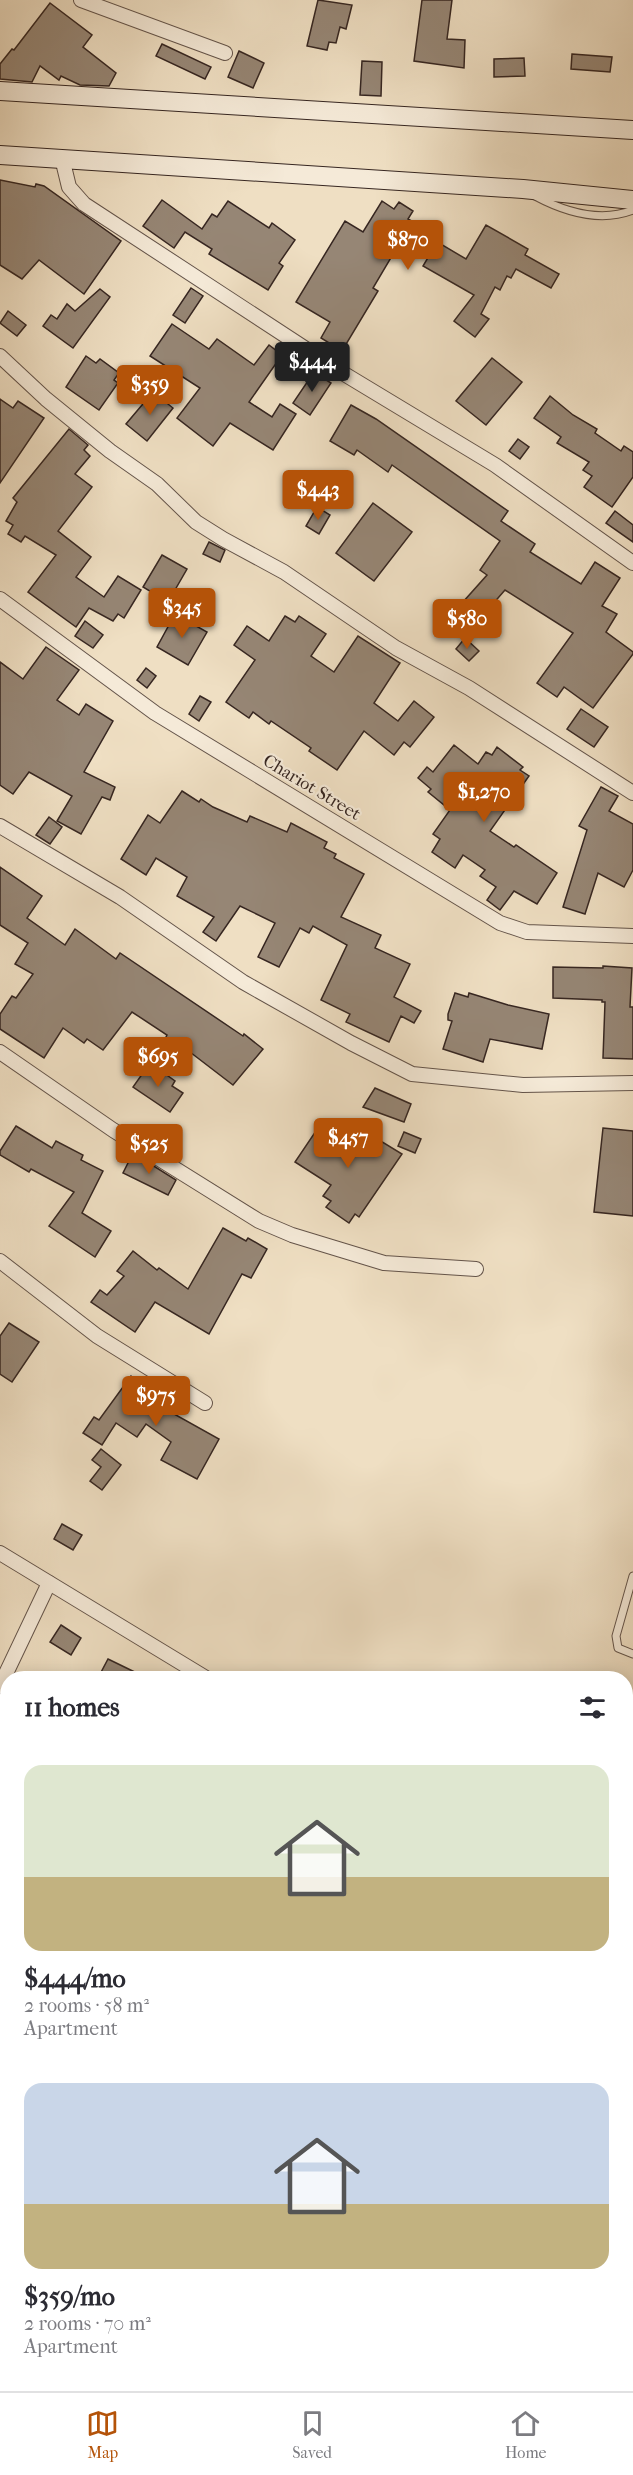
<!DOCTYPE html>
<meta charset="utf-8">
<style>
:root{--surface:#fff;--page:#f2f2f3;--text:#2b2b33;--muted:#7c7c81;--line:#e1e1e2;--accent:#b45309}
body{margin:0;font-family:"IM FELL French Canon",serif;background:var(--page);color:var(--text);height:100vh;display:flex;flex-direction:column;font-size:22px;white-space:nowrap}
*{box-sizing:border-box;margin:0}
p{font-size:20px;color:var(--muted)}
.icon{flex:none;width:33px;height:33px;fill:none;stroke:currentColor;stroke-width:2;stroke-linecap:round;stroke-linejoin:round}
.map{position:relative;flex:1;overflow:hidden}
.details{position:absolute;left:0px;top:1671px;width:633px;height:720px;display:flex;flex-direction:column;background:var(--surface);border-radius:24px 24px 0 0;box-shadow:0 3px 15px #0003}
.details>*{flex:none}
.price{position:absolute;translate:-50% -51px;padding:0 14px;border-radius:6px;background:var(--accent);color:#fff;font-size:20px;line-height:39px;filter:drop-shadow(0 2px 3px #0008)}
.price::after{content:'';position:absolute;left:50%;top:36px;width:18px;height:14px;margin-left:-9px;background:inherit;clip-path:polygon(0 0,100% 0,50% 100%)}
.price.current{background:#222;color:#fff}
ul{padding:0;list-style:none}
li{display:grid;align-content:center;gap:12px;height:318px;padding:0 24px}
li span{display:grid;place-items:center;height:186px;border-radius:18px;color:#555}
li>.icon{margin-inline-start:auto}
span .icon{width:108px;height:108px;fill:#fffc;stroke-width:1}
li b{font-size:26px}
h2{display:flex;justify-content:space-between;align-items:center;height:72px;padding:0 24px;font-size:26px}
.menu{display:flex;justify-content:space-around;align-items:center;height:84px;border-top:2px solid var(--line);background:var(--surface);font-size:16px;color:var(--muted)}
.menu a{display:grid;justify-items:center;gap:3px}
.menu .current{color:var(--accent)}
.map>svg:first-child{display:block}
</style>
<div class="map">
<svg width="633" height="2391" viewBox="0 0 633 2391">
<rect width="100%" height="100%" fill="#efdfc3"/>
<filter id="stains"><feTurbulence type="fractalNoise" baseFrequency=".00333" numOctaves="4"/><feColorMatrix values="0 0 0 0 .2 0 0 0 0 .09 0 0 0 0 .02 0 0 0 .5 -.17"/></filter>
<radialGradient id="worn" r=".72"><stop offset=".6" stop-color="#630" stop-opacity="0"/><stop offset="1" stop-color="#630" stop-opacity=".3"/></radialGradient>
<g fill="#968675" stroke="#362621" stroke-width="1.5">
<polygon points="318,0 352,5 346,29 340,27 336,43 329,42 327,50 307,46"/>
<polygon points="422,0 452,0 447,39 465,40 464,68 414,61"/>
<polygon points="50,3 92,35 83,47 116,73 109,86 80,85 61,76 59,80 40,66 32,82 0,79 0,64 12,49 14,50"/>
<polygon points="162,44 211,67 205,79 156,56"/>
<polygon points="239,51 264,63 253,88 228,77"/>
<polygon points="572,54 612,57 610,72 571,69"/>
<polygon points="524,58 525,76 494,77 494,59"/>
<polygon points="362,61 382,62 381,96 360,95"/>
<polygon points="0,180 35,187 36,184 44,186 121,241 84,294 39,260 22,279 0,265"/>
<polygon points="162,200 202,229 212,214 217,217 228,201 269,228 272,223 295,240 279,263 283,266 268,290 209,254 212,249 185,232 174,248 143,226"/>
<polygon points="382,201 394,209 399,202 413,211 408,219 424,228 422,233 466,259 486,225 528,249 525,255 559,274 551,288 516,269 511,278 507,276 500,290 495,287 481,314 489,319 475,337 454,321 474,295 423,266 429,256 402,239 373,288 378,291 342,351 321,338 330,322 296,302 345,221 363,232"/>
<polygon points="191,288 203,296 185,323 173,315"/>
<polygon points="100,289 110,297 73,348 43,326 51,315 57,319 67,304 75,311"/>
<polygon points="8,311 26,325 17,336 0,323"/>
<polygon points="172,324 209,349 217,339 254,365 269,345 282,355 249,402 272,417 280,404 296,414 273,450 230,423 213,446 177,418 200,388 150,356"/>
<polygon points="86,356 96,363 100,359 119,373 114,380 118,383 99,410 66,387"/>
<polygon points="492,358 522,382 486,425 456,401"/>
<polygon points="314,372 331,383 310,415 293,403"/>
<polygon points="153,392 173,408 147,441 126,424"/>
<polygon points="550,396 573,415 597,429 595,433 621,451 624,446 633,452 633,477 612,507 584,487 592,476 583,470 589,462 557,443 561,437 534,418"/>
<polygon points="0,399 13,408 18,401 44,418 0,483"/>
<polygon points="351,405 376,419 508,511 501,521 535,544 530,552 581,584 595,562 620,578 602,606 617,614 606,632 633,652 633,654 593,708 564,687 557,697 537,683 573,633 505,590 464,637 446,621 487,575 480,570 500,541 392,465 388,472 357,450 354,455 330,441"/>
<polygon points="69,429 88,445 84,450 90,456 75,474 92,487 58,531 91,557 76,577 104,597 118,576 141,590 124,618 118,614 113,621 89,608 76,627 28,592 56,555 25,536 21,542 8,534 13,525 6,521 17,502 13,498"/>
<polygon points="518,439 529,447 520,459 509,451"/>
<polygon points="373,503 412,532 374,581 336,553"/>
<polygon points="317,507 330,515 319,534 306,526"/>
<polygon points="615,511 633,525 633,542 606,523"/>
<polygon points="209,542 225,550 220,562 203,554"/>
<polygon points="162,555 187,569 168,602 143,587"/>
<polygon points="175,614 207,632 188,665 157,647"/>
<polygon points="285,616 295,622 299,616 326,634 311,656 334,672 358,636 400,663 374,703 398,721 414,701 434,717 410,747 404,742 394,755 364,731 337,770 309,751 311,748 271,721 269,724 253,712 249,718 226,702 255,660 234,645 247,626 269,641"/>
<polygon points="85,621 103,635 93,648 75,636"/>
<polygon points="465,638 479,651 469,661 456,649"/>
<polygon points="46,647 79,670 57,700 79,715 86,704 113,721 84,772 115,787 110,800 102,797 81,834 57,821 72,796 29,772 13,794 0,785 0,662 23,679"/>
<polygon points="146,668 156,676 147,688 137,680"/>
<polygon points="200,696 211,702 199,721 189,714"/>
<polygon points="581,709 608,727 594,747 567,729"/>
<polygon points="454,745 478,764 486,752 492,755 497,747 523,767 520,770 529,776 490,831 514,847 516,845 557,873 537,904 514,891 500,910 487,900 496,887 480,876 485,870 463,855 455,868 432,852 440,839 433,834 450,810 428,792 431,789 418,778 427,767 433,772"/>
<polygon points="601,787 618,796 609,811 633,824 633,870 624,887 598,873 585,914 563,907 587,830 579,826"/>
<polygon points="182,791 199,802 201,799 213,807 247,822 250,816 287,832 291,823 327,842 324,848 336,854 334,858 364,874 341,917 381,935 375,948 410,964 394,997 421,1011 414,1023 401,1016 389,1042 346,1022 350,1014 321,1000 347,945 313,926 309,933 300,928 279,967 258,957 275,923 240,906 216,941 203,932 214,917 177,896 187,877 156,858 146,875 121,859 148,815 160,823"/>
<polygon points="49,817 62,827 50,844 36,835"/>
<polygon points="0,867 42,896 27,918 65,945 75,929 116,959 120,953 243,1036 244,1034 263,1049 233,1085 186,1049 184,1052 165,1039 167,1035 132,1012 103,1050 87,1039 84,1043 63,1028 44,1058 0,1029 0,1014 12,996 16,998 33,974 15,964 28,943 0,925"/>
<polygon points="603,966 632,968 630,1007 633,1007 633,1059 603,1058 605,1002 602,1002 602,1000 553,998 553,967 603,968"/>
<polygon points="455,993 468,997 469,993 508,1005 549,1014 542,1049 490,1039 483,1062 443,1049 452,1021 448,1020 448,1014"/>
<polygon points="150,1063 175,1081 172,1086 183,1093 170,1112 133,1087"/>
<polygon points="375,1088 411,1104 404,1122 363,1107"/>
<polygon points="322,1122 357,1145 366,1132 402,1154 359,1217 355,1214 349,1223 326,1207 331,1201 323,1196 331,1185 295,1162"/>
<polygon points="16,1126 52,1148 56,1141 83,1155 81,1160 103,1171 82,1213 111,1231 95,1257 49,1226 74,1192 31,1169 29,1172 0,1155 0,1151"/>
<polygon points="603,1128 633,1131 633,1216 594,1212"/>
<polygon points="404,1132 421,1139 415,1153 398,1146"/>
<polygon points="133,1153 176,1180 168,1195 123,1173"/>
<polygon points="223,1228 246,1241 248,1238 267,1249 251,1278 242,1274 209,1334 155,1302 135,1332 91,1302 100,1290 107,1295 124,1276 117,1271 133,1251 157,1270 159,1268 188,1289"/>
<polygon points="9,1323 39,1342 12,1382 0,1374 0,1336"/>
<polygon points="131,1376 178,1408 174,1414 219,1439 197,1479 161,1460 171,1442 146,1424 137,1437 116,1423 102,1445 83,1433 94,1417 99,1420"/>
<polygon points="101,1449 121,1465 102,1490 90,1481 101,1467 92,1460"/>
<polygon points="62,1524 82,1535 73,1550 54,1539"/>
<polygon points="61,1625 81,1638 71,1655 50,1642"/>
<polygon points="108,1659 147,1678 98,1678"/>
</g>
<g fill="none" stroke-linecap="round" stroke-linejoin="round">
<defs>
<g id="lane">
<path d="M535 196C565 212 600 223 633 210"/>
<polyline points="633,1576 616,1636 618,1648 633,1654"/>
</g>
<g id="street">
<polyline points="81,0 225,53"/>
<polyline points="62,158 69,187 84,204 341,372 495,465 633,563"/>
<polyline points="0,356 46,399 110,451 157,484 196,522 223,539 284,572 396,648 469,688 633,793"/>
<polyline points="0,599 155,713 500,923 527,932 633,936"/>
<polyline points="0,826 120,897 243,982 351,1043 412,1074 523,1085 633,1083"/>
<polyline points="0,1052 113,1130 259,1221 292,1235 384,1263 476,1269"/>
<polyline points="0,1261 97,1336 205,1403"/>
<polyline points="0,1553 206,1678"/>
<polyline points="0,1686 49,1583"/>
<polyline points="626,1745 633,1744"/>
<polyline points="0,2344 8,2348"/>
<polyline points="82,2384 98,2391"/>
<polyline points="470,2384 473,2391"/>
</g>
<g id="secondary">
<polyline points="0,91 633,130"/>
<polyline points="0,155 523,189 633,200"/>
</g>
</defs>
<use href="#lane" stroke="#64544a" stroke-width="9"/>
<use href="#street" stroke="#64544a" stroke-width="16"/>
<use href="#secondary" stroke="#362621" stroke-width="20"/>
<polyline stroke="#362621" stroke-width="3" stroke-dasharray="1.5 3" stroke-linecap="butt" points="626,1967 633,1969"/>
<use href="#lane" stroke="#f5ead8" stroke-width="7"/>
<use href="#street" stroke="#f5ead8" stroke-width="14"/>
<use href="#secondary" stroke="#f5ead8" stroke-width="18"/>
</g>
<g text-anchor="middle" stroke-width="4.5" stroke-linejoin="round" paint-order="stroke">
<g font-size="18" fill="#362621" stroke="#f5ead8">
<text transform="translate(312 787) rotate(31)" y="6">Chariot Street</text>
</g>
</g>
<rect width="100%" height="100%" filter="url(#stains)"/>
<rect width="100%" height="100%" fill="url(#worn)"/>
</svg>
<b class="price" style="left:408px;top:271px">$870</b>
<b class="price current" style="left:312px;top:393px">$444</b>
<b class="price" style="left:150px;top:416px">$359</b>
<b class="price" style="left:318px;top:521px">$443</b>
<b class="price" style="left:182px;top:639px">$345</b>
<b class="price" style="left:467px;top:650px">$580</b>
<b class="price" style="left:484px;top:823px">$1,270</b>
<b class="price" style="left:158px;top:1088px">$695</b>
<b class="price" style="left:348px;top:1169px">$457</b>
<b class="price" style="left:149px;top:1175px">$525</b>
<b class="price" style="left:156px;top:1427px">$975</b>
<section class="details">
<h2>11 homes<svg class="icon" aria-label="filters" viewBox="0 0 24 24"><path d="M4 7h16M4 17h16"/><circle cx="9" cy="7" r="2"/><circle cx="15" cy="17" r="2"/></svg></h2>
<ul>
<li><span style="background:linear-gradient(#dfe7d0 60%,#c2b280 0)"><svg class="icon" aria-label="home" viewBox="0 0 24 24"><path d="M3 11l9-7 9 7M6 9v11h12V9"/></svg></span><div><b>$444/mo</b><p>2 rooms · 58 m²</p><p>Apartment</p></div></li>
<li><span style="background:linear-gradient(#c9d6e8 65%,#c2b280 0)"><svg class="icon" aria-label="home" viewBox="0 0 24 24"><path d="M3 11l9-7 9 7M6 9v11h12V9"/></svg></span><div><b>$359/mo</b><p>2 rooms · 70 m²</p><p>Apartment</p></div></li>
</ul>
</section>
</div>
<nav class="menu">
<a class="current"><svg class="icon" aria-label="map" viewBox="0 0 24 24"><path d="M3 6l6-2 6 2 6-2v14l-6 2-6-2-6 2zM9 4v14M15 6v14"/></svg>Map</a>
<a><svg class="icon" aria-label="saved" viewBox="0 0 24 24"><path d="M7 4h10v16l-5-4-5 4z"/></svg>Saved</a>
<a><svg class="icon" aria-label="home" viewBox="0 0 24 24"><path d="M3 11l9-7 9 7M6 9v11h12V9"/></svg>Home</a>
</nav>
